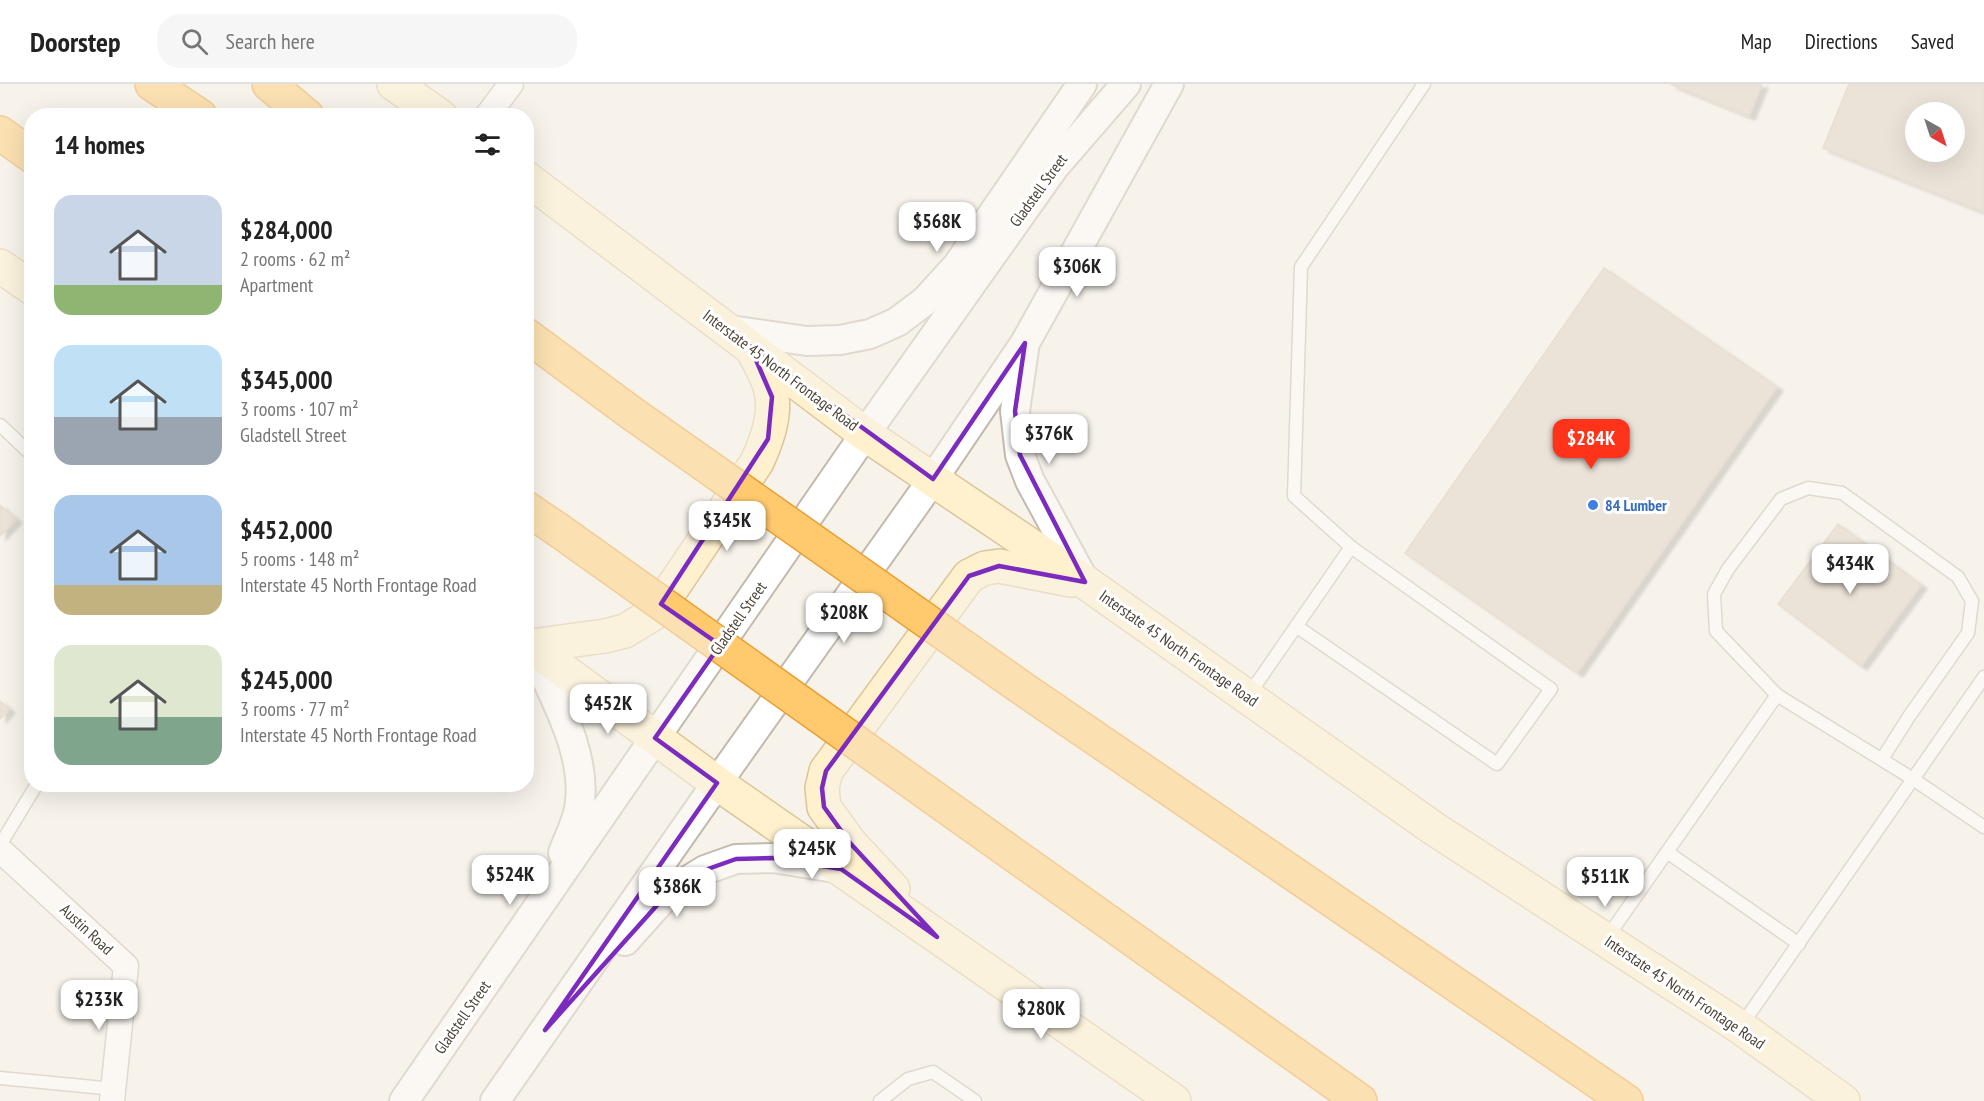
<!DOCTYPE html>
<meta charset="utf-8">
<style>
:root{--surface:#fff;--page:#f6f6f6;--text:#222;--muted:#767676;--line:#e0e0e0;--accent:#ff331a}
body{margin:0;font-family:"PT Sans Narrow",sans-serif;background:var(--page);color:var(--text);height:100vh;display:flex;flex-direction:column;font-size:22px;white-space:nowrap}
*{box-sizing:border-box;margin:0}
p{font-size:20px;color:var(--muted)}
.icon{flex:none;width:33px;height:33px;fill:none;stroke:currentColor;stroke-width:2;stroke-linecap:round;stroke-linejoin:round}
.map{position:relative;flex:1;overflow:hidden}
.side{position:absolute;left:24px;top:24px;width:510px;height:684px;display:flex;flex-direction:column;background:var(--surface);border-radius:24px;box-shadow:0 6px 24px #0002}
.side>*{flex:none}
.needle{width:39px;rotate:141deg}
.controls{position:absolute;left:1905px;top:18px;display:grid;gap:12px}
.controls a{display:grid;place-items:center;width:60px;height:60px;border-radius:50%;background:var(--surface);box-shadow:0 6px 24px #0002;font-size:30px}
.price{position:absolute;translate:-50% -51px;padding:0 14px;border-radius:12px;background:#fff;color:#222;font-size:20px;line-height:39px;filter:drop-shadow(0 2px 3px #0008)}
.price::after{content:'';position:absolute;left:50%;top:36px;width:18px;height:14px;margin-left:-9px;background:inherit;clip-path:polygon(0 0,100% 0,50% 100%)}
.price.active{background:var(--accent);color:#fff}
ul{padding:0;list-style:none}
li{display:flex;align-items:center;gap:18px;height:150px;padding:0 30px}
li span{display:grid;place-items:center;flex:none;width:168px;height:120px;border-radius:18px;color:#555}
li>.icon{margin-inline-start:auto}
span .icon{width:72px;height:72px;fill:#fffc;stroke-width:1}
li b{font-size:26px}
h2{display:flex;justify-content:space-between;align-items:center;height:72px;padding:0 30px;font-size:26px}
header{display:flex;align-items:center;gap:36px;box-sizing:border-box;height:84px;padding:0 30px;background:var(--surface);border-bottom:2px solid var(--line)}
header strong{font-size:28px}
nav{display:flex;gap:33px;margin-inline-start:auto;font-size:21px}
.search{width:420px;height:54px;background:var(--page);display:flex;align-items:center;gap:15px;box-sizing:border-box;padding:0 21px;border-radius:24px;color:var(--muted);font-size:22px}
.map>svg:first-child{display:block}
</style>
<header>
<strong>Doorstep</strong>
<div class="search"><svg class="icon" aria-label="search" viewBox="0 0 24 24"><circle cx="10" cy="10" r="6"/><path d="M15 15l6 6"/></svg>Search here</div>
<nav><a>Map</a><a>Directions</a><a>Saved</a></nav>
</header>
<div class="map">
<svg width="1984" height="1017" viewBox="0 0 1984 1017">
<defs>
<filter id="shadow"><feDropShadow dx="6" dy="4" stdDeviation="1.5" flood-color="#0004"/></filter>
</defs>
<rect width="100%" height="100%" fill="#f7f3eb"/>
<g fill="#dcd1c2" stroke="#d5c6b2" stroke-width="1.5" fill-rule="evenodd" filter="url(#shadow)">
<polygon points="1670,0 1762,0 1749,32"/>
<path d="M1849 0H1984V128L1823 64ZM1916 28H1954V68H1916Z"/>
<polygon points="1604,184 1777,303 1577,589 1405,469"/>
<polygon points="0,421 16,435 0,452"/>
<polygon points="1838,440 1921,501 1861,582 1778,520"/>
<polygon points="0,617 9,625 0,635"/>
</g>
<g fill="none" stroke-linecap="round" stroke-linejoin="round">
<defs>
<g id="service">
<polyline points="0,341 32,371"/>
<polyline points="1351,463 1294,412 1301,183 1424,0"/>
<polyline points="1777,611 1716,547 1714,510 1728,485 1781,415 1808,404 1842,409 1958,493 1972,517 1968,549 1910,631 1882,675"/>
<polyline points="1248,612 1351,463 1551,605 1497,680 1296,542"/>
<polyline points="0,761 37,700"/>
<polyline points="1667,768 1799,860"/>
<polyline points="1606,855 1777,611 1913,695 1984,743"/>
<polyline points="1741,942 1984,593"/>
<polyline points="0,994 114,1005"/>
<polyline points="880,1017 908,995 933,988 975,1017"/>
</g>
<g id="minor">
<polyline points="487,32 511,0"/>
<polyline points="0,766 126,882 112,1017"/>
</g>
<g id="tertiary">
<polyline points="730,246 807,257 840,256 870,250 897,238 925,217 957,182 1082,0"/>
<polyline points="1024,265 1015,327 1020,371 1030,397 1085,498"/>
<path d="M531 562C552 610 589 670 579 725 576 740 568 755 563 769"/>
<polyline points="625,857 668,809 705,786 736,775 773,774 841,785"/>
<polyline points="404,1017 865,350 1055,82 1126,0"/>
<polyline points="495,1017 717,699 933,395 1025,259 1169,0"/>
</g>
<g id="secondary">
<polyline points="394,0 440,32"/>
<polyline points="526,94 865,350 1085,498 1433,744 1740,943 1843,1017"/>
<polyline points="0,182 32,204"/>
<polyline points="526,559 717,699 1174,1017"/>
<path d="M531 562 605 552 625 547 656 528 757 378C766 358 775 335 772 313 770 296 760 280 752 265"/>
<polyline points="893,805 850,759 824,723 822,704 826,687 969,492 985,484 999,482 1071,496"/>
</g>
<g id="motorway">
<polyline points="152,0 200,32"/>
<polyline points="269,0 307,32"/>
<polyline points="0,49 32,72"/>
<polyline points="526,251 630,328"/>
<polyline points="526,424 557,445"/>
<polyline points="1019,602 1626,1017"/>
<polyline points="944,721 1360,1017"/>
</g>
</defs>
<use href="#service" stroke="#c3baad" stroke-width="15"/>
<use href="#minor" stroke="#c3baad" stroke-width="27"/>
<use href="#tertiary" stroke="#c3baad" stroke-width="32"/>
<use href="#secondary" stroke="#dac698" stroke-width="36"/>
<use href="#motorway" stroke="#ea9f32" stroke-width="36"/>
<use href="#service" stroke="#fff" stroke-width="12"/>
<use href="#minor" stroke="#fff" stroke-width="24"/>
<use href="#tertiary" stroke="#fff" stroke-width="28"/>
<use href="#secondary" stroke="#fff1cd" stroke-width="33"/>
<use href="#motorway" stroke="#ffc96e" stroke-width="33"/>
<defs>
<g id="motorway-bridge">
<polyline points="630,328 1019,602"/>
<polyline points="557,445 944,721"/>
</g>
</defs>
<use href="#motorway-bridge" stroke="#ea9f32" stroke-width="36" stroke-linecap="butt"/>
<use href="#motorway-bridge" stroke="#ffc96e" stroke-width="33"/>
</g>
<path d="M0 0H1984V1017H0ZM1025 259 1015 327 1020 371 1085 498 999 482 969 492 826 687 822 704 824 723 850 759 937 853 841 785 773 774 736 775 705 786 668 809 545 946 717 699 655 654 720 561 661 520 768 355 772 313 750 262 933 395Z" fill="#f7f3eb" fill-opacity=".55" fill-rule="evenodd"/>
<path fill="none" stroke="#7b2cbf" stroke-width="4.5" stroke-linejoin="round" d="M1025 259 1015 327 1020 371 1085 498 999 482 969 492 826 687 822 704 824 723 850 759 937 853 841 785 773 774 736 775 705 786 668 809 545 946 717 699 655 654 720 561 661 520 768 355 772 313 750 262 933 395Z"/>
<circle fill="#3f7fe0" stroke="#fff" stroke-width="2" cx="1593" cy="421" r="6"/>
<g text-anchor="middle" stroke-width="6" stroke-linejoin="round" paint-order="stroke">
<g font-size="16" fill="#4c4338" stroke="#fff">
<text transform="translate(1038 106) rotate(-54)" y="6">Gladstell Street</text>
<text transform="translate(781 286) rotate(37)" y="6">Interstate 45 North Frontage Road</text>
<text transform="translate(738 534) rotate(-55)" y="6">Gladstell Street</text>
<text transform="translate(1179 564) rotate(35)" y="6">Interstate 45 North Frontage Road</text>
<text transform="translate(87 845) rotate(43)" y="6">Austin Road</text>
<text transform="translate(1685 908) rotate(34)" y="6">Interstate 45 North Frontage Road</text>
<text transform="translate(462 933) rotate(-55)" y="6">Gladstell Street</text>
</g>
<g font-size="16" font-weight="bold" fill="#366cbe" stroke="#fff" text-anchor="start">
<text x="1605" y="427">84 Lumber</text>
</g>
</g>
</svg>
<div class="controls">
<a><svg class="needle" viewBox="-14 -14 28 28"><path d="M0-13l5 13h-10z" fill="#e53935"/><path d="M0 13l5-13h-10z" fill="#767676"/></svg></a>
</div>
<b class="price" style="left:937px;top:169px">$568K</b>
<b class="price" style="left:1077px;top:214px">$306K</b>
<b class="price" style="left:1049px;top:381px">$376K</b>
<b class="price active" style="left:1591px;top:386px">$284K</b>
<b class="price" style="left:727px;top:468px">$345K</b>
<b class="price" style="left:1850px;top:511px">$434K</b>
<b class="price" style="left:844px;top:560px">$208K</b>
<b class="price" style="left:608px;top:651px">$452K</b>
<b class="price" style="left:812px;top:796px">$245K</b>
<b class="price" style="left:510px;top:822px">$524K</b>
<b class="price" style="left:1605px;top:824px">$511K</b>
<b class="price" style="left:677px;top:834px">$386K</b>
<b class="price" style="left:99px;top:947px">$233K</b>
<b class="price" style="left:1041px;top:956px">$280K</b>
<section class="side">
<h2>14 homes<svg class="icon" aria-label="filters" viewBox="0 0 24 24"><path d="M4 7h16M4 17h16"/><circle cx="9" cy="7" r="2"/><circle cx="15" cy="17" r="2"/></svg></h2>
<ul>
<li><span style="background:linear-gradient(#c9d6e8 75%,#8fb573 0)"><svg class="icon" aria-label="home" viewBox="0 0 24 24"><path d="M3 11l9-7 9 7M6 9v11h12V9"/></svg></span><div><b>$284,000</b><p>2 rooms · 62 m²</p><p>Apartment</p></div></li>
<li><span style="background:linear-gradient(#bfe0f5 60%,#9aa5b1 0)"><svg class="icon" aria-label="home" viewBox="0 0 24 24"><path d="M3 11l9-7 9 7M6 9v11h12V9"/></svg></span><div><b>$345,000</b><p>3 rooms · 107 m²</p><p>Gladstell Street</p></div></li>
<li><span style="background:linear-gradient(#a9c7e8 75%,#c2b280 0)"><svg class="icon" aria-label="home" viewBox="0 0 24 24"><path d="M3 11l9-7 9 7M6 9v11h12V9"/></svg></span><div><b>$452,000</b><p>5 rooms · 148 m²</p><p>Interstate 45 North Frontage Road</p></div></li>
<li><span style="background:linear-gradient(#dfe7d0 60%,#7fa58c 0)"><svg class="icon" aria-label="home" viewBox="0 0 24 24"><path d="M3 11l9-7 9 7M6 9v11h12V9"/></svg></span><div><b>$245,000</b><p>3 rooms · 77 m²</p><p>Interstate 45 North Frontage Road</p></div></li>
</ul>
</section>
</div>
